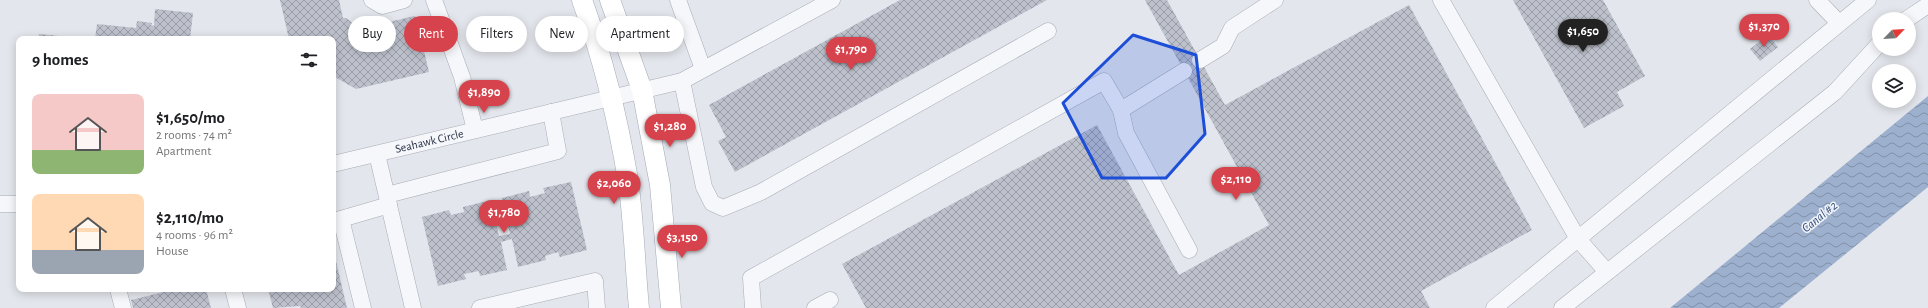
<!DOCTYPE html>
<meta charset="utf-8">
<style>
:root{--surface:#fff;--page:#f2f2f2;--text:#202124;--muted:#757577;--accent:#d7434c}
body{margin:0;font-family:"Alegreya Sans",sans-serif;background:var(--page);color:var(--text);height:100vh;display:flex;flex-direction:column;font-size:15px;white-space:nowrap}
*{box-sizing:border-box;margin:0}
p{font-size:13px;color:var(--muted)}
.icon{flex:none;width:22px;height:22px;fill:none;stroke:currentColor;stroke-width:2;stroke-linecap:round;stroke-linejoin:round}
.map{position:relative;flex:1;overflow:hidden}
.panel{position:absolute;left:16px;top:36px;width:320px;height:256px;display:flex;flex-direction:column;background:var(--surface);border-radius:8px;box-shadow:0 2px 10px #0003}
.panel>*{flex:none}
.top-card{position:absolute;left:348px;top:16px;width:380px;height:36px;display:flex;gap:8px}
.needle{width:26px;rotate:65deg}
.buttons{position:absolute;left:1872px;top:12px;display:grid;gap:8px}
.buttons a{display:grid;place-items:center;width:44px;height:44px;border-radius:50%;background:var(--surface);box-shadow:0 2px 10px #0003;font-size:20px}
.price{position:absolute;translate:-50% -34px;padding:0 9px;border-radius:14px;background:var(--accent);color:#fff;font-size:13px;line-height:26px;filter:drop-shadow(0 1px 2px #0008)}
.price::after{content:'';position:absolute;left:50%;top:24px;width:12px;height:9px;margin-left:-6px;background:inherit;clip-path:polygon(0 0,100% 0,50% 100%)}
.price.active{background:#222;color:#fff}
ul{padding:0;list-style:none}
li{display:flex;align-items:center;gap:12px;height:100px;padding:0 16px}
li span{display:grid;place-items:center;flex:none;width:112px;height:80px;border-radius:8px;color:#555}
li>.icon{margin-inline-start:auto}
span .icon{width:48px;height:48px;fill:#fffc;stroke-width:1}
li b{font-size:17px}
h2{display:flex;justify-content:space-between;align-items:center;height:48px;padding:0 16px;font-size:17px}
.chip{padding:0 14px;border-radius:18px;background:var(--surface);box-shadow:0 2px 10px #0003;font-size:14px;line-height:36px}
.chip.active{background:var(--accent);color:#fff}
.map>svg:first-child{display:block}
</style>
<div class="map">
<svg width="1928" height="308" viewBox="0 0 1928 308">
<defs>
<pattern id="water-waves" width="16" height="10" patternUnits="userSpaceOnUse"><rect width="16" height="10" fill="#9db0ce"/><path d="M0 5q4-4 8 0t8 0" fill="none" stroke="#8090a9"/></pattern>
<pattern id="building-cross-hatch" width="8" height="8" patternUnits="userSpaceOnUse"><rect width="8" height="8" fill="#bdc1cc"/><path d="M0 0l8 8M0 8l8-8" fill="none" stroke="#9a9da7"/></pattern>
</defs>
<rect width="100%" height="100%" fill="#e3e6ec"/>
<polygon fill="url(#water-waves)" points="1928,96 1928,187 1779,308 1670,308"/>
<g fill="url(#building-cross-hatch)">
<polygon points="280,0 339,0 343,18 346,18 360,29 414,16 416,17 429,72 356,89 333,76 333,39 289,39"/>
<polygon points="900,0 1047,0 735,172 718,141 726,137 709,105"/>
<polygon points="1145,0 1167,0 1225,105 1409,5 1532,230 1421,291 1430,308 866,308 842,264 1097,125 1179,275 1269,225"/>
<polygon points="1513,0 1603,0 1645,76 1617,92 1624,106 1584,128"/>
<polygon points="155,9 193,13 190,39 95,39 97,24 136,28 137,21 152,23 151,25 154,26"/>
<polygon points="39,34 80,38 80,39 38,39"/>
<polygon points="1768,35 1778,47 1760,61 1750,49"/>
<polygon points="571,182 587,250 560,257 558,252 545,256 546,260 518,267 512,239 501,242 507,270 480,276 479,271 464,274 466,279 438,286 422,217 449,210 451,215 464,212 463,207 491,200 499,236 510,234 502,198 529,191 530,197 545,193 543,188"/>
<polygon points="334,253 347,308 301,308 300,306 273,308 268,289 333,289"/>
<polygon points="176,289 206,289 211,308 133,308 131,300"/>
</g>
<g fill="none" stroke-linecap="round" stroke-linejoin="round">
<defs>
<g id="minor">
<polyline points="372,0 382,6 404,0"/>
<polyline points="434,0 462,77 475,130"/>
<polyline points="678,0 703,69"/>
<polyline points="1441,0 1578,239 1607,272"/>
<polyline points="1817,0 1839,23"/>
<polyline points="1907,19 1928,5"/>
<polyline points="1200,60 1223,46 1232,28 1275,0"/>
<polyline points="682,81 704,187 712,203 723,208 761,192 1048,31"/>
<polyline points="1121,110 1184,71"/>
<polyline points="377,154 413,308"/>
<path id="s1" d="M333 164 682 81 832 0"/>
<polyline points="387,195 558,151 551,112"/>
<polyline points="0,204 19,204"/>
<polyline points="341,219 389,205"/>
<polyline points="333,221 341,219 363,308"/>
<polyline points="118,289 123,308"/>
<polyline points="233,289 238,308"/>
<polyline points="480,308 595,281 597,308"/>
<polyline points="753,308 751,278 1104,81 1121,110 1126,133 1189,250"/>
<polyline points="815,308 830,300"/>
<polyline points="1494,308 1868,0"/>
<polyline points="1562,308 1835,92 1879,44"/>
</g>
<g id="major">
<path d="M582 0C603 58 618 120 628 180 634 222 635 266 639 308"/>
<polyline points="610,0 642,90 660,185 671,308"/>
</g>
</defs>
<use href="#minor" stroke="#a8acb7" stroke-width="17"/>
<use href="#major" stroke="#a2a9b9" stroke-width="21"/>
<use href="#minor" stroke="#f6f7fa" stroke-width="16"/>
<use href="#major" stroke="#fff" stroke-width="20"/>
</g>
<path fill="#1d4ed8" fill-opacity="0.2" stroke="#1d4ed8" stroke-width="3" stroke-linejoin="round" d="M1133 35 1196 55 1205 134 1166 178H1102L1063 103Z"/>
<g text-anchor="middle" stroke-width="3" stroke-linejoin="round" paint-order="stroke">
<g font-size="12" fill="#2a3146" stroke="#f3f5f9">
<text dy="4" stroke="none"><textPath href="#s1" startOffset="99">Seahawk Circle</textPath></text>
</g>
<g font-size="13" font-style="italic" fill="#314c7c" stroke="#f3f5f9">
<text transform="translate(1819 216) rotate(-39)" y="5">Canal #2</text>
</g>
</g>
</svg>
<div class="buttons">
<a><svg class="needle" viewBox="-14 -14 28 28"><path d="M0-13l5 13h-10z" fill="#e53935"/><path d="M0 13l5-13h-10z" fill="#757577"/></svg></a>
<a><svg class="icon" aria-label="layers" viewBox="0 0 24 24"><path d="M12 4l9 5-9 5-9-5zM3 14l9 5 9-5"/></svg></a>
</div>
<b class="price" style="left:1764px;top:48px">$1,370</b>
<b class="price active" style="left:1583px;top:53px">$1,650</b>
<b class="price" style="left:851px;top:71px">$1,790</b>
<b class="price" style="left:484px;top:114px">$1,890</b>
<b class="price" style="left:670px;top:148px">$1,280</b>
<b class="price" style="left:1236px;top:201px">$2,110</b>
<b class="price" style="left:614px;top:205px">$2,060</b>
<b class="price" style="left:504px;top:234px">$1,780</b>
<b class="price" style="left:682px;top:259px">$3,150</b>
<div class="top-card">
<a class="chip">Buy</a>
<a class="chip active">Rent</a>
<a class="chip">Filters</a>
<a class="chip">New</a>
<a class="chip">Apartment</a>
</div>
<section class="panel">
<h2>9 homes<svg class="icon" aria-label="filters" viewBox="0 0 24 24"><path d="M4 7h16M4 17h16"/><circle cx="9" cy="7" r="2"/><circle cx="15" cy="17" r="2"/></svg></h2>
<ul>
<li><span style="background:linear-gradient(#f6c9c9 70%,#8fb573 0)"><svg class="icon" aria-label="home" viewBox="0 0 24 24"><path d="M3 11l9-7 9 7M6 9v11h12V9"/></svg></span><div><b>$1,650/mo</b><p>2 rooms · 74 m²</p><p>Apartment</p></div></li>
<li><span style="background:linear-gradient(#ffd9b3 70%,#9aa5b1 0)"><svg class="icon" aria-label="home" viewBox="0 0 24 24"><path d="M3 11l9-7 9 7M6 9v11h12V9"/></svg></span><div><b>$2,110/mo</b><p>4 rooms · 96 m²</p><p>House</p></div></li>
</ul>
</section>
</div>
